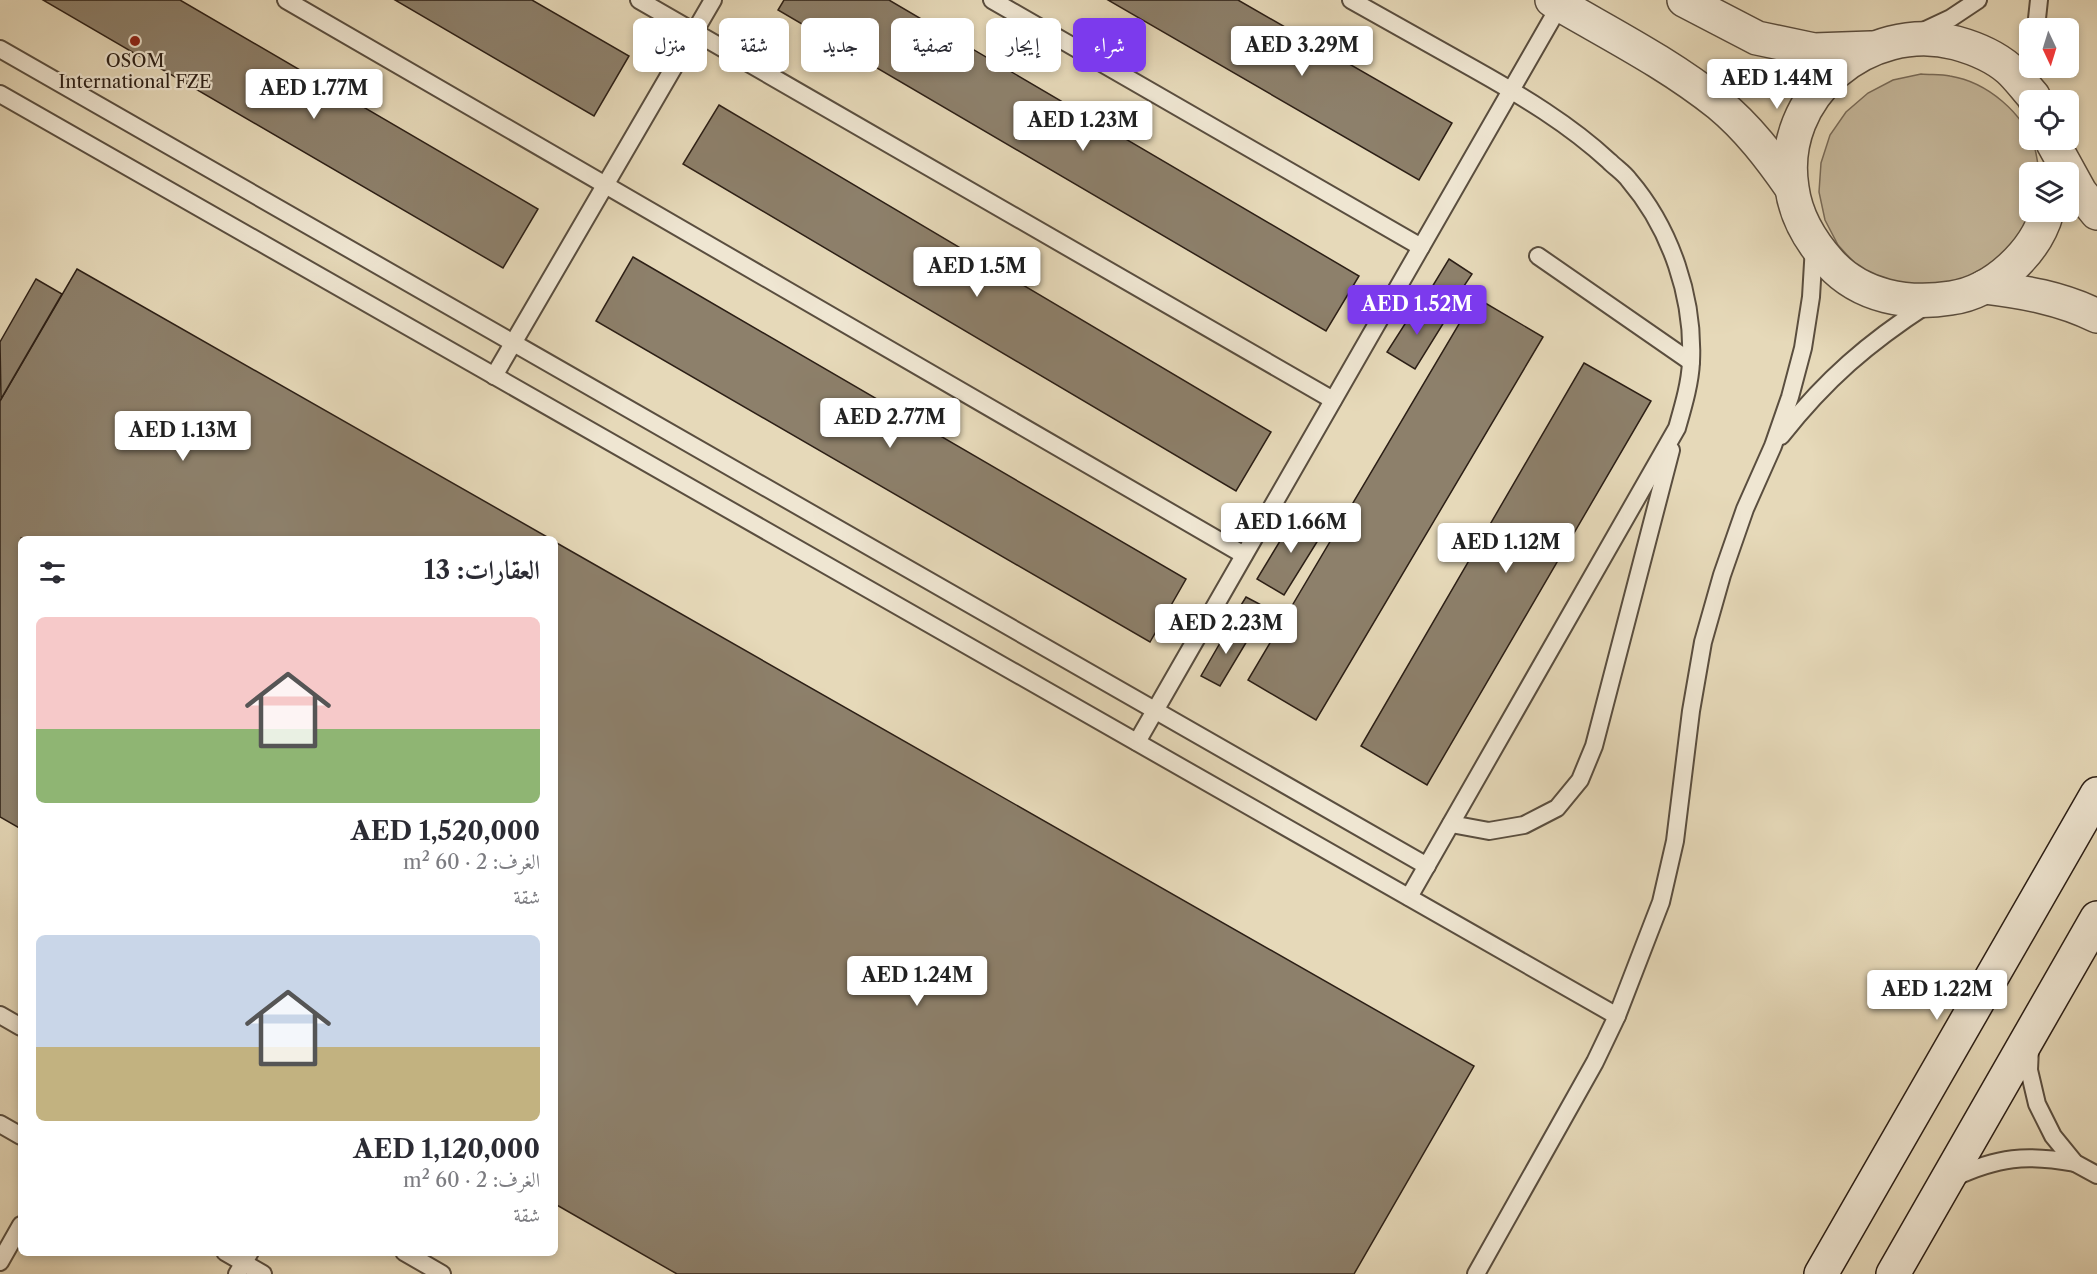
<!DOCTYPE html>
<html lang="ar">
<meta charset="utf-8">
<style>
:root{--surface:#fff;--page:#f7f7f7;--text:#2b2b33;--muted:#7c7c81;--accent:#7c3aed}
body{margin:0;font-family:"Libre Caslon Text",Amiri,serif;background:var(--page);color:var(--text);direction:rtl;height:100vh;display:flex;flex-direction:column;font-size:22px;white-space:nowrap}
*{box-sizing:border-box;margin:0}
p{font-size:20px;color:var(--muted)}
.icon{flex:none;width:33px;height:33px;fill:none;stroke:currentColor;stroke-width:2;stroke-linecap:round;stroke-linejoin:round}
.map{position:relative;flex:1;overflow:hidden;direction:ltr}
.drawer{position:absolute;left:18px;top:536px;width:540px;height:720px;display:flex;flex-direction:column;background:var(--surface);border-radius:9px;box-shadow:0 3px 9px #0003;direction:rtl}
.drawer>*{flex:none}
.hud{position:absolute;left:576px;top:18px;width:570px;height:54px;direction:rtl;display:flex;gap:12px}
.needle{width:39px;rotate:176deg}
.controls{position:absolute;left:2019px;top:18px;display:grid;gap:12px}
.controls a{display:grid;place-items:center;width:60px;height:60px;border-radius:9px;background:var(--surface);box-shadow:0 3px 9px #0003;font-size:30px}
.price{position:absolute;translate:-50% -51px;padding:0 14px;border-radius:6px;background:#fff;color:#222;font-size:20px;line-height:39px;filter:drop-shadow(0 2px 3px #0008)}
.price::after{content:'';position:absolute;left:50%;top:36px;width:18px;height:14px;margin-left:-9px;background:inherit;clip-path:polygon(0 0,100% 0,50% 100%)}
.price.current{background:var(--accent);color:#fff}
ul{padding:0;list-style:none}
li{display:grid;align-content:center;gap:12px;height:318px;padding:0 18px}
li span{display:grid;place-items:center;height:186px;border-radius:9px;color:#555}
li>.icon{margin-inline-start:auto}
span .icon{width:108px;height:108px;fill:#fffc;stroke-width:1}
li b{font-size:26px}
h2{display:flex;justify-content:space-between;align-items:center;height:72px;padding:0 18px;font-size:26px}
.chip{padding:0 21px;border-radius:9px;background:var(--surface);box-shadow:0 3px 9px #0003;font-size:21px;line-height:54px}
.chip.current{background:var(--accent);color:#fff}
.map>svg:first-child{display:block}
</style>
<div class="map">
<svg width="2097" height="1274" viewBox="0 0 2097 1274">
<rect width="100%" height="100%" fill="#e6d9b9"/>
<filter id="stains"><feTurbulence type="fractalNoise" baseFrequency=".00333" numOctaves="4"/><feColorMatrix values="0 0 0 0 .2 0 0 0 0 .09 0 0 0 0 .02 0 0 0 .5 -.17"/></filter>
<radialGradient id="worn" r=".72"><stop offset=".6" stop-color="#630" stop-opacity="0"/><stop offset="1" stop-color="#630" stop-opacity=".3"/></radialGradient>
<path fill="#c6b99d" stroke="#796c5a" stroke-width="1.5" d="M1921 74C1931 75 1941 74 1950 76 1987 82 2024 113 2035 149 2037 157 2038 165 2039 172H2030V212H2036L1992 274 1909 291 1858 267 1838 245 1825 220 1819 192 1821 163 1830 135 1846 112 1868 93 1893 80Z"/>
<g fill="#8d806b" stroke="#2c1f16" stroke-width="1.5">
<polygon points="43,0 180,0 538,209 503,268"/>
<polygon points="395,0 532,0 629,56 594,116"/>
<polygon points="784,0 889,0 1359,276 1326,331 778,10"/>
<polygon points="1108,0 1238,0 1452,123 1419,180"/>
<polygon points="719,105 1271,432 1236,491 683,164"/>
<polygon points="633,257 1186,579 1150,642 596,321"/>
<polygon points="1449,259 1472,274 1454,301 1432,287"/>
<polygon points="77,269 549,538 21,538 21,829 0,817 0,401"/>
<polygon points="36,279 62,294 1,399 0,342"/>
<polygon points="1475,297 1543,337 1316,720 1248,680"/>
<polygon points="1419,302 1446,319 1415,369 1387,352"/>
<polygon points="1584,363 1651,401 1427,785 1361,746"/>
<polygon points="1297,513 1325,529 1284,595 1257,579"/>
<polygon points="555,542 1474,1066 1354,1274 677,1274 555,1204"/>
<polygon points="1246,597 1267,608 1254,630 1233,618"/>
<polygon points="1231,624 1250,636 1220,686 1201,676"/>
</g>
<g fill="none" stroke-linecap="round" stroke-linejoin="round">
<defs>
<g id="lane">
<polyline points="286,0 1244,555"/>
<polyline points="639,0 1333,400"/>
<polyline points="992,0 1421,247"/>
<path d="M1351 0C1392 23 1433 46 1474 69 1522 96 1569 124 1609 161 1616 168 1624 173 1629 180 1671 229 1694 298 1691 362 1690 384 1683 407 1677 428L1409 897"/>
<polyline points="2036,28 2039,0"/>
<polyline points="1919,33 1951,18 1978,0"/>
<polyline points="0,49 1427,866"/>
<polyline points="0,94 1617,1016"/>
<polyline points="1538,256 1691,362"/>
<polyline points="494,376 713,0"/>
<path d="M1781 436C1826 379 1868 343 1928 304"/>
<polyline points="1137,742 1560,5"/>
<polyline points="1451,824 1489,831 1524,825 1557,808 1580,780 1594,746 1671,450"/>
<polyline points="0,1015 21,1027"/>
<polyline points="2030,1048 2029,1070 2037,1104 2053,1136 2075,1163 2097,1175"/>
<polyline points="0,1124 21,1136"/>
<path d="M1953 1178C1998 1157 2026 1154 2075 1163"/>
<polyline points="225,1252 263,1274"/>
<polyline points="404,1252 442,1274"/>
<polyline points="0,1262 21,1225"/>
<polyline points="237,1274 250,1252"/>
<polyline points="1476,1274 1595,1062 1617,1016 1661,902 1675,841 1691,711 1703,642 1722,575 1745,509 1773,446 1790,397 1803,348 1811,297 1814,246"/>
</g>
<g id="street">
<path d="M1552 0C1608 33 1668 63 1719 104 1748 128 1770 157 1791 187"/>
<polyline points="1684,0 1757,38 1814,50 1871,48"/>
<path d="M2035 100 2033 96C2025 87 2017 76 2009 69 1994 56 1974 48 1956 43 1868 20 1777 96 1792 188 1796 218 1811 242 1830 263 1861 297 1908 305 1951 298 1994 292 2036 252 2047 212"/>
<polyline points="2053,143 2080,192 2097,213"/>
<path d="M1984 287C2024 292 2061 298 2097 316"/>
</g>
<g id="secondary">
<polyline points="1821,1274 2097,794"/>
<polyline points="1893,1274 2097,918"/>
</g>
</defs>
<use href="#lane" stroke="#5a4e3f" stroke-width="20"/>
<use href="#street" stroke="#5a4e3f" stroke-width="36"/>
<use href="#secondary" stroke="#2c1f16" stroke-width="36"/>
<use href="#lane" stroke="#efe6d2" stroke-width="16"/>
<use href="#street" stroke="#efe6d2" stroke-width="33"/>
<use href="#secondary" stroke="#efe6d2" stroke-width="33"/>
</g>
<circle fill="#8f2418" stroke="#efe6d2" stroke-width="2" cx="135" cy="41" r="6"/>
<g text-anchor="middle" stroke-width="4.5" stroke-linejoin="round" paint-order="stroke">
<g font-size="18" fill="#2c1f16" stroke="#efe6d2">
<text x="135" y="67">OSOM<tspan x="135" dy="21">International FZE</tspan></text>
</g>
</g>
<rect width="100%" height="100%" filter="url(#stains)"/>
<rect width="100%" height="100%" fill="url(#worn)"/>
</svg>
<div class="controls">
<a><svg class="needle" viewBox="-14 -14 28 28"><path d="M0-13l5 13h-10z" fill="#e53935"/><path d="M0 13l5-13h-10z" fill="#7c7c81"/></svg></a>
<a><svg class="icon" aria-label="locate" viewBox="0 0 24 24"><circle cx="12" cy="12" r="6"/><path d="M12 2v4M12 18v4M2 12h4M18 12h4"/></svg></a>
<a><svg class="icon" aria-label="layers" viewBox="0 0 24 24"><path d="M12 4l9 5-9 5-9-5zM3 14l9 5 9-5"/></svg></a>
</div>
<b class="price" style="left:1302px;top:77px">AED 3.29M</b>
<b class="price" style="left:1777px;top:110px">AED 1.44M</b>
<b class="price" style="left:314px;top:120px">AED 1.77M</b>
<b class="price" style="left:1083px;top:152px">AED 1.23M</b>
<b class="price" style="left:977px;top:298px">AED 1.5M</b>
<b class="price current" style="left:1417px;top:336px">AED 1.52M</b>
<b class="price" style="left:890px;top:449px">AED 2.77M</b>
<b class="price" style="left:183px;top:462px">AED 1.13M</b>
<b class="price" style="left:1291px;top:554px">AED 1.66M</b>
<b class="price" style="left:1506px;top:574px">AED 1.12M</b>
<b class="price" style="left:1226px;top:655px">AED 2.23M</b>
<b class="price" style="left:917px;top:1007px">AED 1.24M</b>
<b class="price" style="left:1937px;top:1021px">AED 1.22M</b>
<div class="hud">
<a class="chip current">شراء</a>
<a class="chip">إيجار</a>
<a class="chip">تصفية</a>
<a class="chip">جديد</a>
<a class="chip">شقة</a>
<a class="chip">منزل</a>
</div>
<section class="drawer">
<h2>العقارات: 13<svg class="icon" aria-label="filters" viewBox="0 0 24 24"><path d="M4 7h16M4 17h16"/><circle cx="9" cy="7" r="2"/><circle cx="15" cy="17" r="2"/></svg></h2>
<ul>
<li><span style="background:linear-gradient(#f6c9c9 60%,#8fb573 0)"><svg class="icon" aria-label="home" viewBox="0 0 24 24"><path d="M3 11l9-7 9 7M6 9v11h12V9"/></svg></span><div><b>AED 1,520,000</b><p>الغرف: 2 · 60 m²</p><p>شقة</p></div></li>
<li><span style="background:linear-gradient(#c9d6e8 60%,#c2b280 0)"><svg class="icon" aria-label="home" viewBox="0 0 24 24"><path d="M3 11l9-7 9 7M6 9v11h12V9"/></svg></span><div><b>AED 1,120,000</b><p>الغرف: 2 · 60 m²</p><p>شقة</p></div></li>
</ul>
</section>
</div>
